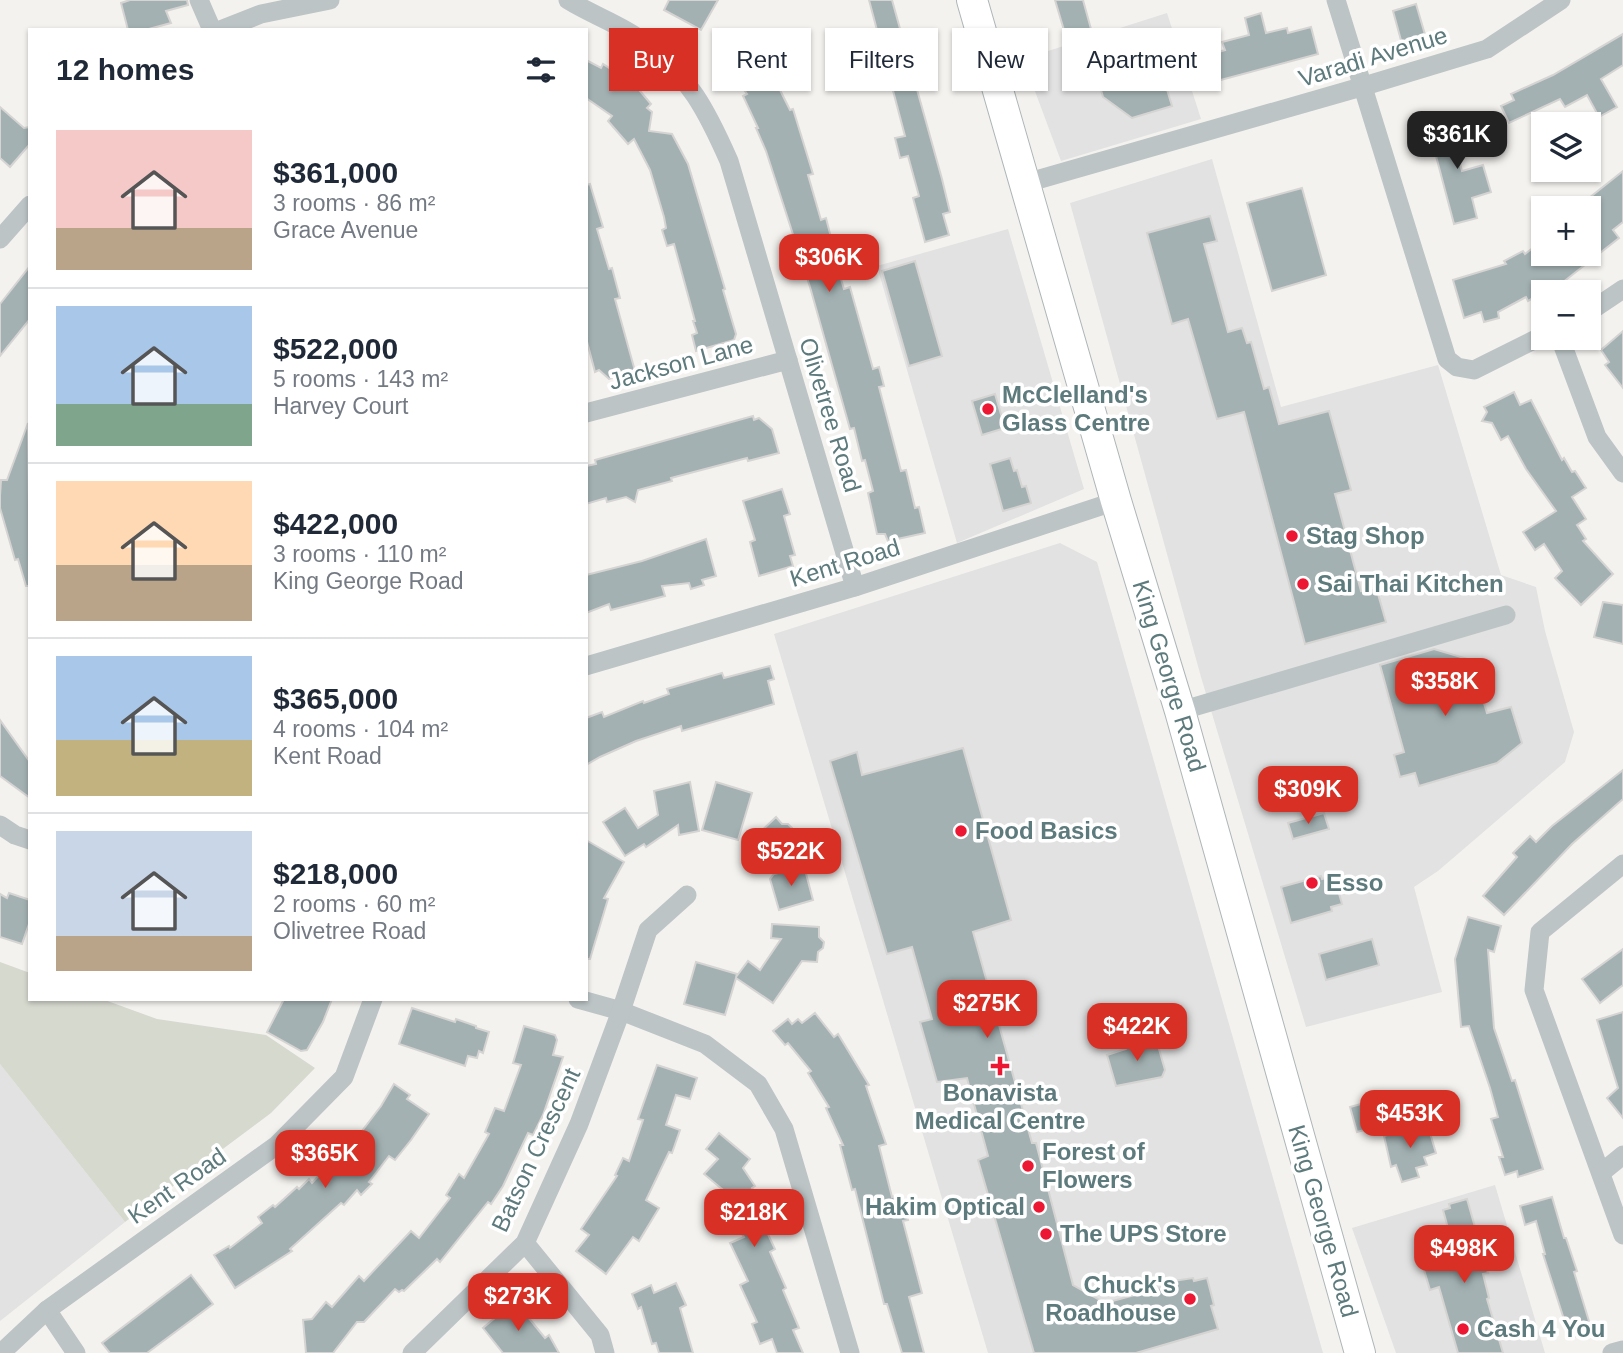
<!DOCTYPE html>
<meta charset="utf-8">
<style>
:root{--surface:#fff;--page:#f6f6f7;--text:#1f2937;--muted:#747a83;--line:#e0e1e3;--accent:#d93025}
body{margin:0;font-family:Arial,sans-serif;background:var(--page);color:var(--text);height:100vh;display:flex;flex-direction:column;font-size:26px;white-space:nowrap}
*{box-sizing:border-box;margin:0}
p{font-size:23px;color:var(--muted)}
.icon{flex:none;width:38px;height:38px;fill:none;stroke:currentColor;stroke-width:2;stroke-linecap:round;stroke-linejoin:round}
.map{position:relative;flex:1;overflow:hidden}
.sheet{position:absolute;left:28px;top:28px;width:560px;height:973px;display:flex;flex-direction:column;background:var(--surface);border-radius:0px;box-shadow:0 2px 5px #0004}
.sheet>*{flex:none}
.hud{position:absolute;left:609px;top:28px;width:665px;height:63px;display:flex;gap:14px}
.controls{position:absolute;left:1531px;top:112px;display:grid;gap:14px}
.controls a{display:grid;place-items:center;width:70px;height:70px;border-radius:0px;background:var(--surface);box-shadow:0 2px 5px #0004;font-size:35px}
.price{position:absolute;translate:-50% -60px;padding:0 16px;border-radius:14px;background:var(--accent);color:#fff;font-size:23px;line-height:46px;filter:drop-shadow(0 2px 4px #0008)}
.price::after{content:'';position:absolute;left:50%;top:42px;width:21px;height:16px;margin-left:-10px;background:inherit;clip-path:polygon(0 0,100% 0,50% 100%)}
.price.active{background:#222;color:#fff}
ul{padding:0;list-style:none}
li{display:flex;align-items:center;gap:21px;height:175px;padding:0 28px}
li+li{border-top:2px solid var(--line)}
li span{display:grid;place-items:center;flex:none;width:196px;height:140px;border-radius:0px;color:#555}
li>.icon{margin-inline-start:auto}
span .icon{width:84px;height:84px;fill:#fffc;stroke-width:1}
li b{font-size:30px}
h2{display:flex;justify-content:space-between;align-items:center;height:84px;padding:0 28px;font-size:30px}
.pill{padding:0 24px;border-radius:0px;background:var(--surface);box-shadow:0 2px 5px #0004;font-size:24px;line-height:63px}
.pill.active{background:var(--accent);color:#fff}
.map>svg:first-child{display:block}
</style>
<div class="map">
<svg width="1623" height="1353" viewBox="0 0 1623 1353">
<rect width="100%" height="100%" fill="#f4f2ef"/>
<g fill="#e1e2e1">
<polygon points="1167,13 1201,119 1061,161 1023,59"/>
<polygon points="1212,159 1281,407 1438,365 1501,575 1536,587 1545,631 1574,732 1565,762 1438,871 1414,887 1442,992 1306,1027 1201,677 1070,203"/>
<polygon points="1008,229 1084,489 957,543 877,266"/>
<polygon points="1060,543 1097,562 1323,1353 988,1353 774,634"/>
<polygon points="0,1064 125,1222 0,1321"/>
<polygon points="1495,1185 1545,1353 1396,1353 1352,1228"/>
</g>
<polygon fill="#d6d9ce" points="0,962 30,973 30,999 102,999 157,1019 266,1035 315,1068 271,1113 125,1222 0,1064"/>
<g fill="#a3b1b2" stroke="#d5d4d2" stroke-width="2">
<polygon points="130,0 187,0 188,5 166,11 171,23 145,30 128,30 121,3"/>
<polygon points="669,0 718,0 701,30 664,10"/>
<polygon points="869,0 892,0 942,179 950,212 943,214 949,235 925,242 913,198 919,196 908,156 900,158 895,138 905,136"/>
<polygon points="1055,0 1083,0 1091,29 1066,37"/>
<polygon points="1416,4 1426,38 1420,39 1423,46 1407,51 1405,43 1402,44 1393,11"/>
<polygon points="1261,13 1266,33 1287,28 1288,33 1311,27 1318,54 1202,85 1195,59 1225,50 1222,42 1249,35 1245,18"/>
<polygon points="750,34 769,59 766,62 790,110 793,109 813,174 808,175 821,220 826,218 834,249 832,250 844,289 850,287 873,369 879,367 884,386 879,387 901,471 906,470 915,508 919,507 925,533 888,541 885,534 877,534 868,493 873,491 865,460 862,461 854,428 850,429 810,287 766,151 756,128 758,128 743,96 747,94 724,62 730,58 726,52"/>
<polygon points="1123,34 1137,80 1162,73 1172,106 1132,118 1103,97 1088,44"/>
<polygon points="1623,34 1623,65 1601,79 1617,107 1599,117 1587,95 1565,107 1560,99 1509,123 1501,106 1514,100 1511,94 1553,75"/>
<polygon points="586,60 601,68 603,64 635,85 651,104 647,108 652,112 649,131 672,134 688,164 725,289 723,290 736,334 734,340 696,351 692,335 697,333 693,321 695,321 674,244 667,246 662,230 666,228 664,217 650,170 634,139 628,144 608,121 612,116 586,98"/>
<polygon points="0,107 24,128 30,127 30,144 10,167 0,158"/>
<polygon points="1447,116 1449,124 1461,121 1465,137 1454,140 1462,171 1483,165 1491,192 1472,198 1477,218 1454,224 1427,122"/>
<polygon points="1623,171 1623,222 1613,230 1619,238 1562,283 1560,281 1528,301 1526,297 1498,312 1499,318 1484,322 1481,312 1464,318 1453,280 1506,264 1504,261 1523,251 1525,254 1544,239 1544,254 1589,254 1589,198"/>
<polygon points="590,184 603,227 597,229 609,269 612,268 620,298 615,299 635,371 609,379 599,370 595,372 586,338 586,185"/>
<polygon points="1302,188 1326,275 1272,291 1247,203"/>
<polygon points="1210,216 1217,241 1204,244 1228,332 1242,328 1247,343 1251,342 1264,389 1269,387 1279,424 1329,411 1351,490 1335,494 1361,591 1376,587 1386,622 1305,644 1244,412 1217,419 1188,319 1172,324 1147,233"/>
<polygon points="915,261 942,356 909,366 882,271"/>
<polygon points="30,266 30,319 0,356 0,304"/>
<polygon points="1623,331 1623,388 1605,365 1609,362 1601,350"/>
<polygon points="1514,392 1520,405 1531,400 1562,460 1564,458 1572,472 1575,471 1586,488 1572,497 1586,519 1577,525 1586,539 1583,541 1613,574 1581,605 1555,578 1562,571 1544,544 1535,550 1523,532 1556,511 1526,469 1508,436 1501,440 1492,423 1482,421 1487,412 1484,407"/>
<polygon points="995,394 1005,428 982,435 972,401"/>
<polygon points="753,416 754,420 759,418 772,429 779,453 748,461 747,458 671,478 672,481 638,490 635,502 626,497 607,502 606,498 586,504 586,466 596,464 595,460"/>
<polygon points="28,423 30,586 26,586 18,559 15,560 0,508 0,496 1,480 7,480"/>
<polygon points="1010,458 1014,471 1017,470 1022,487 1026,486 1031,503 1003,511 990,464"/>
<polygon points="782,489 790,514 784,516 795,555 790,556 793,566 759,576 750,542 755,540 743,501"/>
<polygon points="706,539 716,576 702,580 704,585 691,589 689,583 662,586 665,596 611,610 609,604 586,613 586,575 642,561"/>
<polygon points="1603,602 1623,605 1623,644 1594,637"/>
<polygon points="1434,649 1471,660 1487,713 1511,707 1522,743 1497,763 1419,786 1415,773 1400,777 1394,755 1404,752 1380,665"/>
<polygon points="770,666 774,679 768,681 774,704 682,731 681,726 636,741 600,757 586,765 586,718 602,712 604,717 643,701 644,703 669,694 667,689 705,678 722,673 724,678"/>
<polygon points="0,720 30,762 30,798 0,776"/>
<polygon points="963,748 1011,920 973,932 1032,1143 1036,1143 1073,1285 1105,1303 1173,1285 1173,1281 1193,1278 1194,1281 1207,1278 1214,1305 1211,1306 1218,1329 1136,1353 1034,1353 978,1160 988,1156 967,1078 937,1082 920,1022 932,1019 912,947 887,954 830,761 857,752 862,775"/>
<polygon points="1623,770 1623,799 1572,844 1504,915 1483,896 1517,857 1513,853 1530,836 1536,842 1552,826"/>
<polygon points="690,782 699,831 679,835 678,825 646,847 644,844 625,856 603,822 625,808 638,828 658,815 654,791"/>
<polygon points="716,782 752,793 738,840 702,830"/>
<polygon points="1324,813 1329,829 1293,839 1288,823"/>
<polygon points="776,817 782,824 788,824 792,828 792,834 798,842 769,870 755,855 764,847 749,843"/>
<polygon points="586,840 624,862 604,898 608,899 590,959 586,959"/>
<polygon points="804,866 813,900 779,910 770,879 774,874"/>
<polygon points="1321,876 1322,879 1334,876 1342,904 1331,907 1332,911 1291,923 1281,887"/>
<polygon points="9,893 30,900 30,921 22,944 0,937 0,894 7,898"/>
<polygon points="1468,917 1501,926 1494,952 1488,950 1494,1028 1512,1081 1515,1080 1543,1169 1518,1177 1517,1171 1505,1175 1499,1157 1503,1157 1491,1119 1498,1117 1490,1088 1469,1026 1461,1027 1455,959"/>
<polygon points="772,924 819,927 819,937 824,942 823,948 818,952 817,962 802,961 773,1003 736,978 725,1015 684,1004 696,962 737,974 736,977 748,961 760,970 781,939 771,938"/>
<polygon points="1372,939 1379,965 1326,980 1319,954"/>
<polygon points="1623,949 1623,985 1600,1003 1582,979"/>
<polygon points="284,999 332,999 323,1022 307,1050 301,1051 267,1032"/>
<polygon points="412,1008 455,1022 456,1019 476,1026 476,1028 489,1032 483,1053 479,1051 477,1058 468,1056 465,1066 399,1044"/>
<polygon points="1623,1012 1623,1118 1607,1098 1618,1088 1597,1020"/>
<polygon points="815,1013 834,1037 838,1034 869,1085 866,1086 886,1144 879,1146 892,1197 901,1195 908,1220 903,1221 922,1293 909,1297 924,1353 902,1353 887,1304 884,1304 855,1189 852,1190 840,1145 843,1145 826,1108 829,1107 808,1073 811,1071 788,1043 785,1045 773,1031 788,1019 792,1024 798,1019 802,1023"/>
<polygon points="524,1026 555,1035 557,1040 553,1055 563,1057 543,1115 533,1135 528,1133 503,1186 491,1204 488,1202 440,1262 437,1259 404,1291 402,1290 399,1292 395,1289 364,1322 357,1322 333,1353 306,1353 303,1320 312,1319 326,1302 332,1307 359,1276 364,1281 411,1231 419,1238 450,1198 446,1195 459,1174 464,1178 489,1134 485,1132 495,1108 504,1111 521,1065 513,1063"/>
<polygon points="1151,1038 1157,1042 1165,1070 1162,1077 1116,1086 1107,1055 1126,1049 1129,1044"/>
<polygon points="657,1065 697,1078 690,1099 676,1095 666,1125 680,1130 672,1153 669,1152 646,1200 659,1208 639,1241 633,1237 606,1274 576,1251 589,1235 581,1229 617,1176 615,1175 623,1158 629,1161 643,1120 638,1119"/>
<polygon points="394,1084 410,1095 407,1099 429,1114 411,1140 395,1160 389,1156 369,1182 372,1184 361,1195 357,1190 344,1205 341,1203 290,1249 292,1251 235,1288 214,1255 229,1246 230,1248 262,1223 258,1217 273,1205 275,1207 297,1187 299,1189 309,1179 312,1183 339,1154 342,1157 381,1106"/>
<polygon points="1372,1101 1379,1126 1357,1132 1350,1107"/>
<polygon points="1427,1123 1436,1153 1424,1157 1427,1165 1416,1168 1419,1177 1402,1182 1396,1165 1391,1167 1384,1136"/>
<polygon points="719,1133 750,1159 743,1168 755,1186 752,1188 761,1202 760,1208 770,1228 766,1230 775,1249 770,1252 786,1288 783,1290 799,1328 793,1330 803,1353 777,1353 772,1339 760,1344 752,1324 757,1322 740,1285 748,1281 730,1243 744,1237 720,1201 729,1195 704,1174 718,1159 706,1149"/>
<polygon points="1552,1197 1564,1238 1566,1238 1577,1271 1574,1272 1592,1331 1570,1338 1543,1254 1545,1254 1536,1221 1525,1225 1520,1206"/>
<polygon points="1467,1199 1488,1273 1483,1274 1489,1298 1487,1299 1503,1353 1458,1353 1439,1287 1430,1290 1421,1260 1454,1250 1443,1210 1450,1208 1449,1204"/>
<polygon points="191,1275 213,1304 147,1353 110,1353 102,1343"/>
<polygon points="676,1283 686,1305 680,1308 693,1353 659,1353 656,1343 652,1344 641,1307 638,1309 632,1294 651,1285 654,1293"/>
<polygon points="515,1301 545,1338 549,1335 559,1353 503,1353 483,1328"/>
</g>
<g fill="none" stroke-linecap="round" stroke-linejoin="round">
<defs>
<polyline id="primary" points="972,0 1116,501 1180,711 1360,1353"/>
</defs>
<use href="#primary" stroke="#adb6b7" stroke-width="32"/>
<g stroke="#bcc4c5" stroke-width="19">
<polyline points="199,0 212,30"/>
<path d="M568 0C592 15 622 25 644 42 689 76 707 111 729 161L855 587"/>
<polyline points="1336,0 1447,359 1457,367 1474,370 1544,335"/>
<polyline points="220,30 261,14 330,0"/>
<polyline points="1026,183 1361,87 1487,49 1561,0"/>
<polyline points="0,239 30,205"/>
<polyline points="1589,312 1623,289"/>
<polyline points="1560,338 1597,437 1623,473"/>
<polyline points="586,413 788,360"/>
<polyline points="586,666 855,587 1116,501"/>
<polyline points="1180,711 1506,615"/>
<polyline points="0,825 15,835 30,840"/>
<polyline points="1623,864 1540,932 1534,990 1623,1235"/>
<polyline points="578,999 621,1011 705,1044 758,1084 784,1129 850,1353"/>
<polyline points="1601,1173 1623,1155"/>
<polyline points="525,1243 600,1335 605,1353"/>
<polyline points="47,1310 76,1353"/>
<polyline points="1,1353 47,1310 277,1145 344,1077 373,999"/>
<polyline points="412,1353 525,1243 579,1124 621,1011 648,930 687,895"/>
<polyline points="1612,1353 1623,1350"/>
</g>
<use href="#primary" stroke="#fff" stroke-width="30"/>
</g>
<g fill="#ec1833" stroke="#fff" stroke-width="2.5">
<circle cx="988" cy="409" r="7"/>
<circle cx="1292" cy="536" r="7"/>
<circle cx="1303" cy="584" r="7"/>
<circle cx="961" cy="831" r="7"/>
<circle cx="1312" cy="883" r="7"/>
<path d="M996.5 1055.5h7v7h7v7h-7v7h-7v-7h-7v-7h7z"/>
<circle cx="1028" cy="1166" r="7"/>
<circle cx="1039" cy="1207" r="7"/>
<circle cx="1046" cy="1234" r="7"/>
<circle cx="1190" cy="1299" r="7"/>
<circle cx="1463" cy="1329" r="7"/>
</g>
<g text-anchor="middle" stroke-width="7" stroke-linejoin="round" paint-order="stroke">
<g font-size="24" fill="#5d7a7c" stroke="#fff">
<text transform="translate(1373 57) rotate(-17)" y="8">Varadi Avenue</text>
<text transform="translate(681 363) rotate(-15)" y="8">Jackson Lane</text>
<text transform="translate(830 415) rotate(73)" y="8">Olivetree Road</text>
<text transform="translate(845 563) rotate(-17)" y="8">Kent Road</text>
<text transform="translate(1169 676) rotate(73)" y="8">King George Road</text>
<text transform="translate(536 1150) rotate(-65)" y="8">Batson Crescent</text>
<text transform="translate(177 1186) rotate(-35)" y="8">Kent Road</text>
<text transform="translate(1323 1221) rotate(74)" y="8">King George Road</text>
</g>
<g font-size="24" font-weight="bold" fill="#5d7a7c" stroke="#fff" text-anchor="start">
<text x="1002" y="403">McClelland's<tspan x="1002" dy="28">Glass Centre</tspan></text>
<text x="1306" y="544">Stag Shop</text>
<text x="1317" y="592">Sai Thai Kitchen</text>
<text x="975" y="839">Food Basics</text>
<text x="1326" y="891">Esso</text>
<text x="1000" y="1101" text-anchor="middle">Bonavista<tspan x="1000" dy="28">Medical Centre</tspan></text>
<text x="1042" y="1160">Forest of<tspan x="1042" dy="28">Flowers</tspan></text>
<text x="1025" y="1215" text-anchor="end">Hakim Optical</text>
<text x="1060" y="1242">The UPS Store</text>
<text x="1176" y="1293" text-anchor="end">Chuck's<tspan x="1176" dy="28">Roadhouse</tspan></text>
<text x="1477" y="1337">Cash 4 You</text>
</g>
</g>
</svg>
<div class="controls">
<a><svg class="icon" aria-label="layers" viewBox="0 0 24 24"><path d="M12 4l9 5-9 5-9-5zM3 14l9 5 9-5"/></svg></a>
<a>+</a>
<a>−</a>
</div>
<b class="price active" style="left:1457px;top:171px">$361K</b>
<b class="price" style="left:829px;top:294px">$306K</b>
<b class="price" style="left:1445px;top:718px">$358K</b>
<b class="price" style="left:1308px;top:826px">$309K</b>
<b class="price" style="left:791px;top:888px">$522K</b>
<b class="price" style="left:987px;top:1040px">$275K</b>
<b class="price" style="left:1137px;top:1063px">$422K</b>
<b class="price" style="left:1410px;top:1150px">$453K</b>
<b class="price" style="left:325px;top:1190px">$365K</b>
<b class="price" style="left:754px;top:1249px">$218K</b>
<b class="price" style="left:1464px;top:1285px">$498K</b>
<b class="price" style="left:518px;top:1333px">$273K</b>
<div class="hud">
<a class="pill active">Buy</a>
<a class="pill">Rent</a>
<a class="pill">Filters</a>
<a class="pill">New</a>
<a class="pill">Apartment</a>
</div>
<section class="sheet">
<h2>12 homes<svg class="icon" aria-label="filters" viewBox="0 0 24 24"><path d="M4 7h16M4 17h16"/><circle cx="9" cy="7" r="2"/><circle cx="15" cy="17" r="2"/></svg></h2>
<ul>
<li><span style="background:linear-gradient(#f6c9c9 70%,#b9a48a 0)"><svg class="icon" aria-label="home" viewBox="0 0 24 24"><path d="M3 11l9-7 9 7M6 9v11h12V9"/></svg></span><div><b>$361,000</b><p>3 rooms · 86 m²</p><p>Grace Avenue</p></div></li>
<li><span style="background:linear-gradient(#a9c7e8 70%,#7fa58c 0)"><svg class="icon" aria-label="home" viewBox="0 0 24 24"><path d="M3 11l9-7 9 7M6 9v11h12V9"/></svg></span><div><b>$522,000</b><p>5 rooms · 143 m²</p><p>Harvey Court</p></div></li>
<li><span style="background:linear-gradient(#ffd9b3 60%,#b9a48a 0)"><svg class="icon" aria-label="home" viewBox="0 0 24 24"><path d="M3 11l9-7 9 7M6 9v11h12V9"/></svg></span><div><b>$422,000</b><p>3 rooms · 110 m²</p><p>King George Road</p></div></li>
<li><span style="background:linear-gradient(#a9c7e8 60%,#c2b280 0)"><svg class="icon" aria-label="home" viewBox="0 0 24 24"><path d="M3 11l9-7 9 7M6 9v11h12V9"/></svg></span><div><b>$365,000</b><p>4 rooms · 104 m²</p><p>Kent Road</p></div></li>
<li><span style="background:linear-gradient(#c9d6e8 75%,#b9a48a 0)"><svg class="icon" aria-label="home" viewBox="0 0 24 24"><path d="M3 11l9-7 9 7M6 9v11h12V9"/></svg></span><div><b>$218,000</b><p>2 rooms · 60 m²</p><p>Olivetree Road</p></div></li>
</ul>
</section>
</div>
